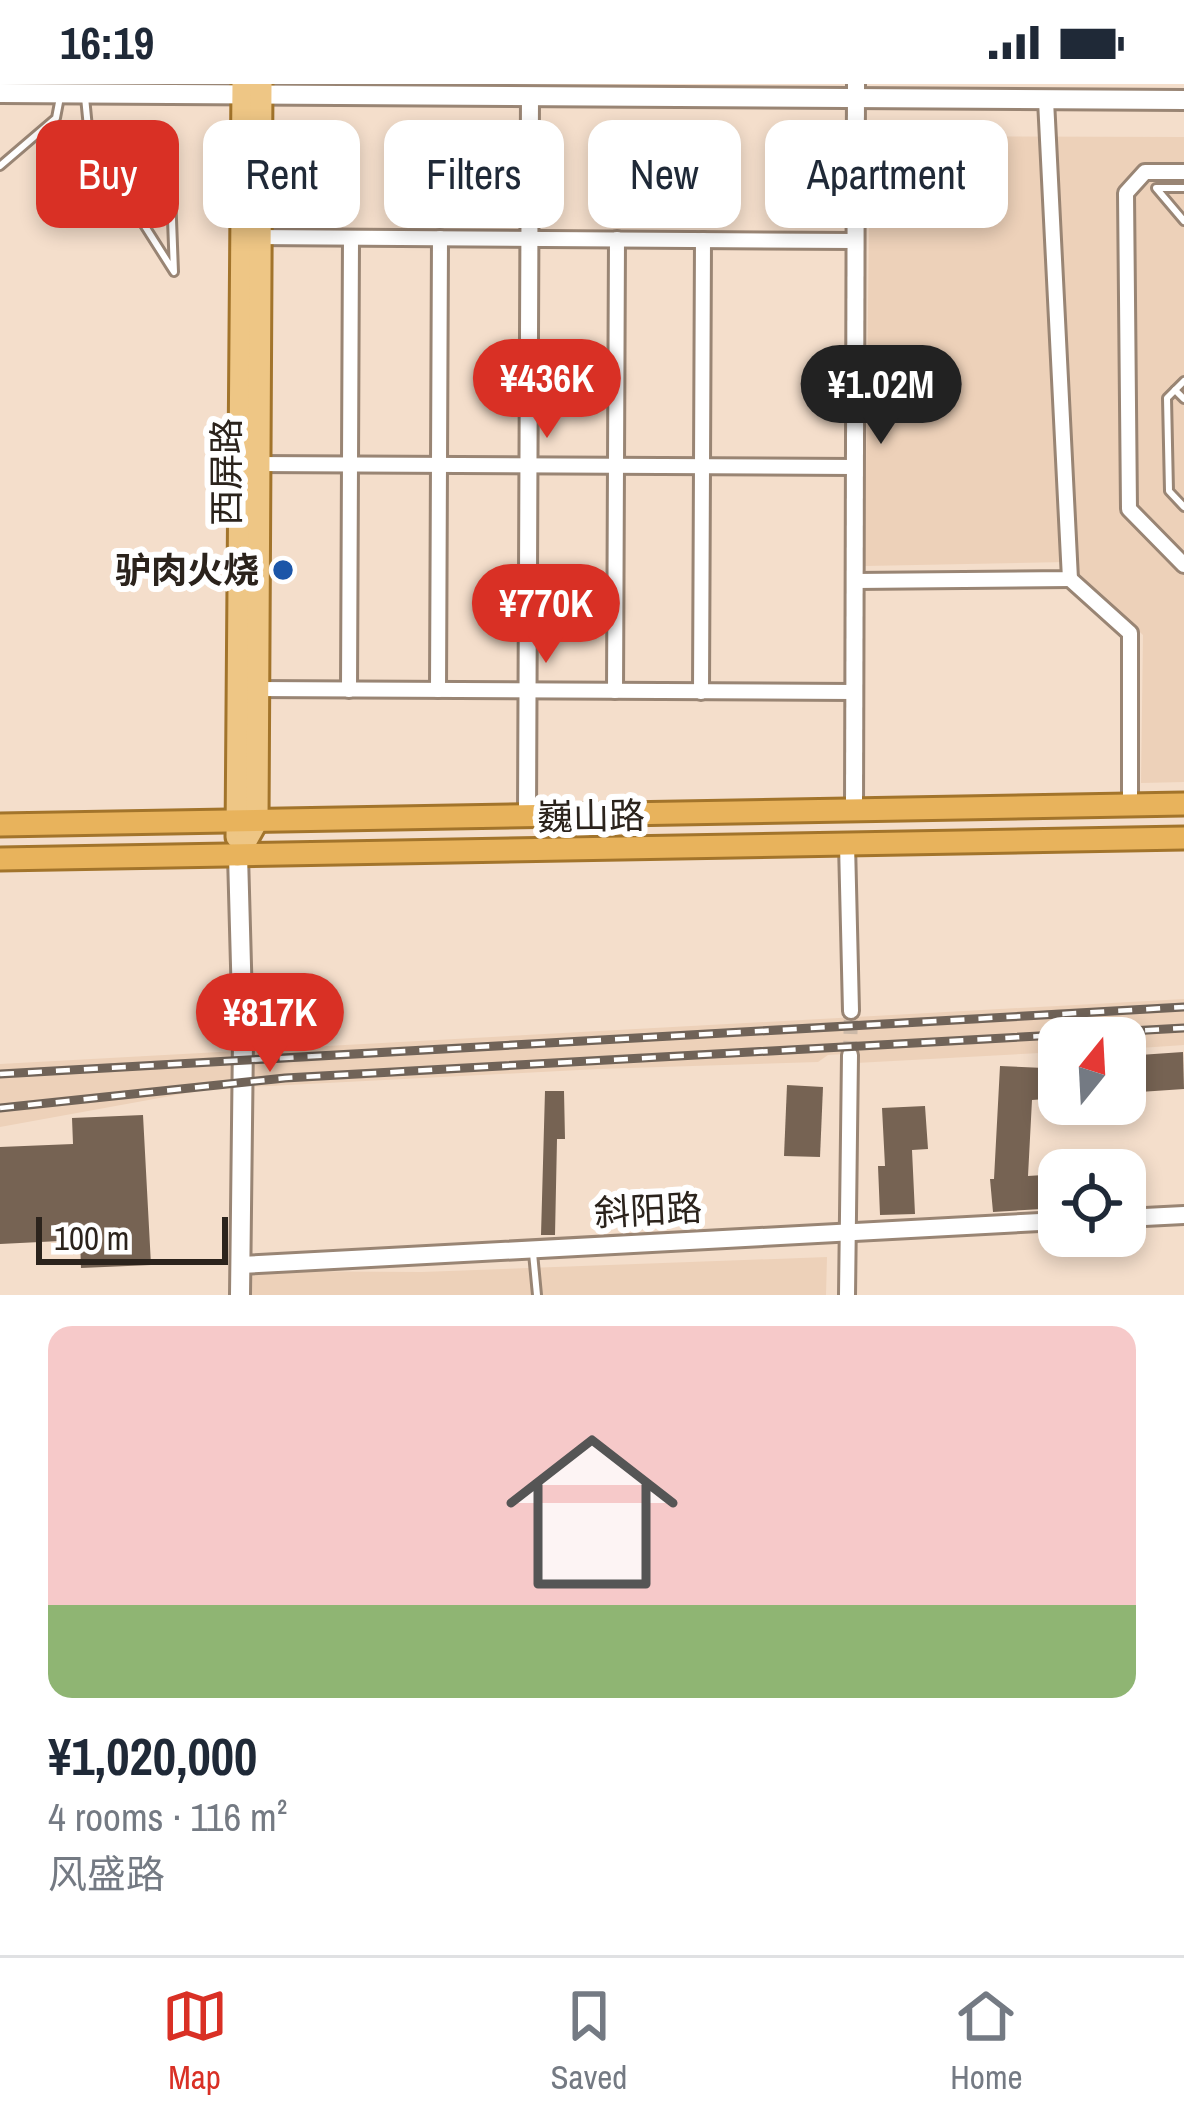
<!DOCTYPE html>
<meta charset="utf-8">
<style>
:root{--surface:#fff;--page:#f6f6f7;--text:#1f2937;--muted:#747a83;--line:#e0e1e3;--accent:#d93025}
body{margin:0;font-family:"Archivo Narrow","Noto Sans SC",sans-serif;background:var(--page);color:var(--text);height:100vh;display:flex;flex-direction:column;font-size:45px;white-space:nowrap}
*{box-sizing:border-box;margin:0}
p{font-size:39px;color:var(--muted)}
.icon{flex:none;width:66px;height:66px;fill:none;stroke:currentColor;stroke-width:2;stroke-linecap:round;stroke-linejoin:round}
.map{position:relative;height:1211px;overflow:hidden}
.drawer{display:flex;flex-direction:column;background:var(--surface);flex:1}
.drawer>*{flex:none}
.top-card{position:absolute;left:36px;top:36px;width:1113px;height:108px;display:flex;gap:24px}
.needle{width:78px;rotate:18deg}
.controls{position:absolute;left:1038px;top:933px;display:grid;gap:24px}
.controls a{display:grid;place-items:center;width:108px;height:108px;border-radius:24px;background:var(--surface);box-shadow:0 6px 18px #0003;font-size:60px}
.scale{position:absolute;left:36px;bottom:30px;width:192px;box-sizing:border-box;padding-left:12px;border:6px solid #2b231c;border-top:0;font-size:33px;line-height:42px;white-space:nowrap;color:#2b231c;-webkit-text-stroke:9px #fff;paint-order:stroke}
.price{position:absolute;translate:-50% -102px;padding:0 27px;border-radius:42px;background:var(--accent);color:#fff;font-size:39px;line-height:78px;filter:drop-shadow(0 3px 6px #0008)}
.price::after{content:'';position:absolute;left:50%;top:72px;width:36px;height:27px;margin-left:-18px;background:inherit;clip-path:polygon(0 0,100% 0,50% 100%)}
.price.on{background:#222;color:#fff}
ul{padding:0;list-style:none}
li{display:grid;align-content:center;gap:24px;height:636px;padding:0 48px}
li+li{border-top:3px solid var(--line)}
li span{display:grid;place-items:center;height:372px;border-radius:24px;color:#555}
li>.icon{margin-inline-start:auto}
span .icon{width:216px;height:216px;fill:#fffc;stroke-width:1}
li b{font-size:51px}
.chip{padding:0 42px;border-radius:24px;background:var(--surface);box-shadow:0 6px 18px #0003;font-size:42px;line-height:108px}
.chip.on{background:var(--accent);color:#fff}
.status{display:flex;justify-content:space-between;align-items:center;height:84px;padding:0 60px;background:var(--surface);direction:ltr}
.status svg{height:33px;fill:currentColor}
.tab-bar{display:flex;justify-content:space-around;align-items:center;height:168px;border-top:3px solid var(--line);background:var(--surface);font-size:33px;color:var(--muted)}
.tab-bar a{display:grid;justify-items:center;gap:6px}
.tab-bar .on{color:var(--accent)}
.map>svg:first-child{display:block}
</style>
<div class="status"><b>16:19</b><svg viewBox="0 0 49 12"><path d="M0 12V9h3v3zM5 12V6h3v6zM10 12V3h3v9zM15 12V0h3v12zM26 1h20v11H26zM47 4h2v5h-2z"/></svg></div>
<div class="map">
<svg width="1184" height="1211" viewBox="0 0 1184 1211">
<rect width="100%" height="100%" fill="#f4decb"/>
<g fill="#edd1b9">
<polygon points="870,52 1184,53 1184,698 1141,699 1143,551 1067,478 865,482"/>
<polygon points="1184,915 1184,961 1125,965 1125,954 1059,954 1059,968 856,979 844,970 828,971 818,978 598,985 209,1005 0,1043 0,980"/>
<polygon points="827,1173 826,1211 252,1211 252,1187 422,1188"/>
</g>
<g fill="#766353">
<polygon points="1183,968 1184,1005 1125,1009 1125,972"/>
<polygon points="1059,977 1059,1014 1032,1016 1028,1092 1059,1090 1059,1124 993,1128 990,1095 994,1095 1000,982 1044,984 1044,978"/>
<polygon points="787,1001 823,1003 820,1073 784,1072"/>
<polygon points="545,1007 564,1007 565,1055 557,1055 555,1151 541,1151"/>
<polygon points="925,1022 928,1065 912,1066 915,1130 880,1131 878,1082 885,1082 882,1024"/>
<polygon points="143,1031 151,1181 81,1184 80,1156 0,1160 0,1063 73,1060 72,1034"/>
</g>
<g fill="none" stroke-linecap="round" stroke-linejoin="round">
<polyline stroke="#ccb9a8" stroke-width="14" stroke-dasharray="14 7" stroke-linecap="butt" points="850,971 851,927"/>
<defs>
<g id="service">
<polyline points="85,13 89,54 174,188 171,109"/>
<polyline points="0,82 56,34 60,13"/>
<polyline points="1184,104 1156,104 1184,137"/>
<polyline points="1184,297 1167,314 1169,407 1184,423"/>
<polyline points="1175,306 1184,315"/>
<polyline points="533,1169 537,1211"/>
</g>
<g id="minor">
<polyline points="1184,88 1145,88 1126,109 1129,425 1184,481"/>
<polyline points="253,153 855,157"/>
<polyline points="254,380 855,383"/>
<polyline points="1070,495 1130,549 1130,721"/>
<polyline points="855,497 1070,495 1046,16"/>
<polyline points="254,605 855,608"/>
<polyline points="349,606 351,154"/>
<polyline points="438,606 440,154"/>
<polyline points="615,607 617,155"/>
<polyline points="701,608 703,156"/>
<polyline points="847,760 851,927"/>
<polyline points="847,1211 850,971"/>
</g>
<g id="tertiary">
<polyline points="854,726 856,0"/>
<polyline points="527,732 530,12"/>
<polyline points="1125,1134 1184,1131"/>
<polyline points="241,1181 1059,1137"/>
</g>
<g id="secondary">
<polyline points="0,9 1184,16"/>
<polyline points="238,771 243,955 240,1211"/>
</g>
<g id="primary">
<polyline points="237,753 243,0"/>
<polyline points="238,771 257,737 261,0"/>
</g>
<g id="trunk">
<polyline points="0,741 1184,720"/>
<polyline points="0,775 1184,754"/>
</g>
</defs>
<use href="#service" stroke="#998574" stroke-width="12"/>
<use href="#minor" stroke="#998574" stroke-width="20"/>
<use href="#tertiary" stroke="#998574" stroke-width="22"/>
<use href="#secondary" stroke="#998574" stroke-width="24"/>
<use href="#primary" stroke="#a2742b" stroke-width="27"/>
<use href="#trunk" stroke="#a2742b" stroke-width="27"/>
<use href="#service" stroke="#fff" stroke-width="6"/>
<use href="#minor" stroke="#fff" stroke-width="14"/>
<use href="#tertiary" stroke="#fff" stroke-width="16"/>
<use href="#secondary" stroke="#fff" stroke-width="18"/>
<use href="#primary" stroke="#eec685" stroke-width="21"/>
<use href="#trunk" stroke="#e8b35c" stroke-width="21"/>
<defs>
<g id="rail">
<polyline points="0,990 1184,923"/>
<polyline points="0,1024 285,994 1184,944"/>
</g>
</defs>
<use href="#rail" stroke="#706358" stroke-width="9"/>
<use href="#rail" stroke="#fff" stroke-width="4.5" stroke-dasharray="14" stroke-linecap="butt"/>
</g>
<circle fill="#1c56a8" stroke="#fff" stroke-width="4.5" cx="283" cy="486" r="12"/>
<g text-anchor="middle" stroke-width="12" stroke-linejoin="round" paint-order="stroke">
<g font-size="36" fill="#2b231c" stroke="#fff">
<text transform="translate(226 388) rotate(-90)" y="13">西屏路</text>
<text transform="translate(591 732) rotate(-1)" y="13">巍山路</text>
<text transform="translate(648 1126) rotate(-3)" y="13">斜阳路</text>
</g>
<g font-size="36" font-weight="bold" fill="#2b231c" stroke="#fff" text-anchor="end">
<text x="259" y="499">驴肉火烧</text>
</g>
</g>
</svg>
<div class="controls">
<a><svg class="needle" viewBox="-14 -14 28 28"><path d="M0-13l5 13h-10z" fill="#e53935"/><path d="M0 13l5-13h-10z" fill="#747a83"/></svg></a>
<a><svg class="icon" aria-label="locate" viewBox="0 0 24 24"><circle cx="12" cy="12" r="6"/><path d="M12 2v4M12 18v4M2 12h4M18 12h4"/></svg></a>
</div>
<div class="scale">100 m</div>
<b class="price" style="left:547px;top:357px">¥436K</b>
<b class="price on" style="left:881px;top:363px">¥1.02M</b>
<b class="price" style="left:546px;top:582px">¥770K</b>
<b class="price" style="left:270px;top:991px">¥817K</b>
<div class="top-card">
<a class="chip on">Buy</a>
<a class="chip">Rent</a>
<a class="chip">Filters</a>
<a class="chip">New</a>
<a class="chip">Apartment</a>
</div>
</div>
<section class="drawer">
<ul>
<li><span style="background:linear-gradient(#f6c9c9 75%,#8fb573 0)"><svg class="icon" aria-label="home" viewBox="0 0 24 24"><path d="M3 11l9-7 9 7M6 9v11h12V9"/></svg></span><div><b>¥1,020,000</b><p>4 rooms · 116 m²</p><p>风盛路</p></div></li>
</ul>
</section>
<nav class="tab-bar">
<a class="on"><svg class="icon" aria-label="map" viewBox="0 0 24 24"><path d="M3 6l6-2 6 2 6-2v14l-6 2-6-2-6 2zM9 4v14M15 6v14"/></svg>Map</a>
<a><svg class="icon" aria-label="saved" viewBox="0 0 24 24"><path d="M7 4h10v16l-5-4-5 4z"/></svg>Saved</a>
<a><svg class="icon" aria-label="home" viewBox="0 0 24 24"><path d="M3 11l9-7 9 7M6 9v11h12V9"/></svg>Home</a>
</nav>
